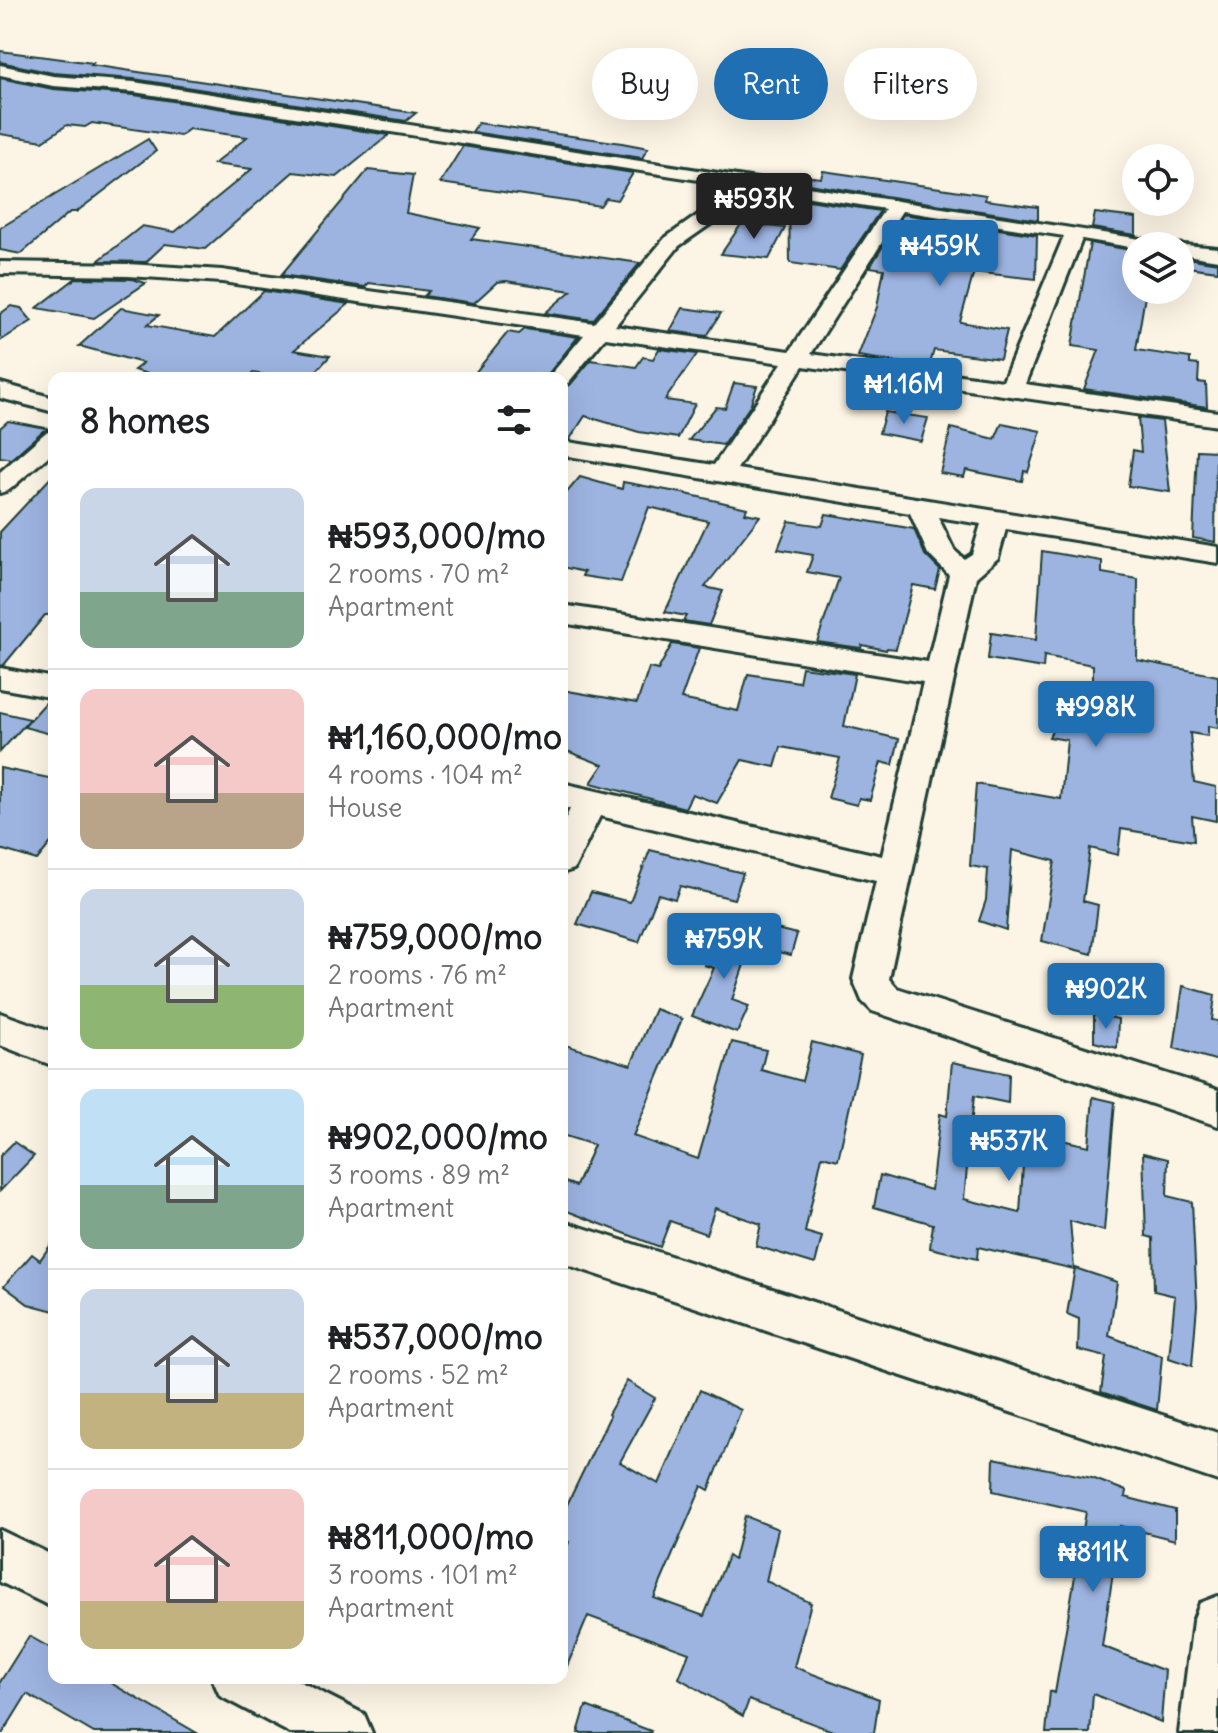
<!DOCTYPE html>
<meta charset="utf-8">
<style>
:root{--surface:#fff;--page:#f6f6f6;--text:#202124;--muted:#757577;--line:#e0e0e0;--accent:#1f6fb2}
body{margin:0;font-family:Delius,sans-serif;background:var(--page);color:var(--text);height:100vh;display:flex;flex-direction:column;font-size:30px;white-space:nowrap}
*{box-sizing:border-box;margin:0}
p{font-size:26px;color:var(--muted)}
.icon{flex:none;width:44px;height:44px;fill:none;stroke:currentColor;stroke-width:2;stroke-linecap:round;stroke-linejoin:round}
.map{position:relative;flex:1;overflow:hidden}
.panel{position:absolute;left:48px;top:372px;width:520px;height:1312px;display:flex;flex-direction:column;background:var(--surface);border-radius:16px;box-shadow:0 8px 32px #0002}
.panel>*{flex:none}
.banner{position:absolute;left:592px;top:48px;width:506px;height:72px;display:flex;gap:16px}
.fabs{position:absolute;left:1122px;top:144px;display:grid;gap:16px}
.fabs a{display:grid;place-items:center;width:72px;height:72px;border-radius:50%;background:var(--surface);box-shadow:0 8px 32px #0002;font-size:40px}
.price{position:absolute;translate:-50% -68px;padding:0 18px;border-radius:8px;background:var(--accent);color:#fff;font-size:26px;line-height:52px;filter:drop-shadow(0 2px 4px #0008)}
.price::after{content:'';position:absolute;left:50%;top:48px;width:24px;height:18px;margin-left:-12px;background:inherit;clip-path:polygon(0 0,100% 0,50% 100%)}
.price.selected{background:#222;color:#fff}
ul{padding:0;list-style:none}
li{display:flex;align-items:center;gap:24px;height:200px;padding:0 32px}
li+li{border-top:2px solid var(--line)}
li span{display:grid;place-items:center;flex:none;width:224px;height:160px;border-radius:16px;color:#555}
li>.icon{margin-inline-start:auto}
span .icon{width:96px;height:96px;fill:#fffc;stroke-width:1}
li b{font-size:34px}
h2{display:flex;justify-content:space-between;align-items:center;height:96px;padding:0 32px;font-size:34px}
.pill{padding:0 28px;border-radius:36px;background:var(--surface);box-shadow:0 8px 32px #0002;font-size:28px;line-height:72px}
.pill.selected{background:var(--accent);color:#fff}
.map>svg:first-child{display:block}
</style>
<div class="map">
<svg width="1218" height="1733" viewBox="0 0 1218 1733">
<rect width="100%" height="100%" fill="#fcf5e5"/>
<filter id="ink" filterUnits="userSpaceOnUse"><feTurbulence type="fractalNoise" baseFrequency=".0125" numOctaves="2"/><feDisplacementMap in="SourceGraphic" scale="16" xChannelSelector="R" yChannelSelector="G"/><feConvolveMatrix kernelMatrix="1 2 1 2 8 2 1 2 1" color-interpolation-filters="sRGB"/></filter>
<g filter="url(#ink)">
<g fill="#9db4e1" stroke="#1f3d34" stroke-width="2">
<polygon points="0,51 93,63 91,65 416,113 406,121 134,79 53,73 0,62"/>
<polygon points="0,78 53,89 134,95 389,135 337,177 293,172 205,249 165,244 146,262 98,261 142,226 175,232 252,169 214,164 247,137 189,129 180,136 92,123 85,127 67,125 43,141 0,134"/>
<polygon points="478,123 622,143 648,148 642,158 472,132"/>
<polygon points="148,139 156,151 96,197 76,212 70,212 21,254 0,250 0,228"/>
<polygon points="463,146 633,173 617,200 606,198 600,206 440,183"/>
<polygon points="368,170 413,175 406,213 480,228 471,239 640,263 593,320 545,313 571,291 506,281 497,282 474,303 424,296 429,291 369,283 365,287 281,275"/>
<polygon points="823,171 947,189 986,195 985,200 1038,207 1038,220 789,181 794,181 797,175 821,178"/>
<polygon points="789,197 880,211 840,270 790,263"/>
<polygon points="1095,213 1136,218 1136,235 1092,228"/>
<polygon points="903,214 1037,235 1036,279 974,272 960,322 1007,330 1000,359 934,350 929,367 858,356 877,307 884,269 870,267"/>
<polygon points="742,223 785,228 769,259 721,254"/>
<polygon points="1090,243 1136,251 1136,290 1146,290 1136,350 1190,358 1190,364 1199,365 1198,382 1206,383 1207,407 1084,389 1099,350 1072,346"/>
<polygon points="1180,257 1218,263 1218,271 1180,266"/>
<polygon points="76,278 132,279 146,283 94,318 37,308"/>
<polygon points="264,291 349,304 294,350 330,356 310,378 284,378 253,373 248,378 162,378 134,370 143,363 79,346 121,308 159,315 147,325 215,337"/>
<polygon points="11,306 21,308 32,321 0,341 0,314"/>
<polygon points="683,308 721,313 707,336 670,331"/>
<polygon points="525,329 578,337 545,378 495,378 474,374 508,332 519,334"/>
<polygon points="659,349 697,354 665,400 695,404 678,438 639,432 585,416 570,439 562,438 562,387 570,385 591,360 636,367 643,357 653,359"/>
<polygon points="734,383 757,386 750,406 723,445 689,440 716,407 725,408"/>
<polygon points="885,412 928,418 921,441 879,433"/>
<polygon points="1138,418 1162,421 1170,492 1128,486 1133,450 1141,452"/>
<polygon points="8,421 51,429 43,431 11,459 0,457 0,428"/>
<polygon points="1002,423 1041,431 1028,472 1024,471 1022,481 966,470 964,477 940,473 951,428 995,439"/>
<polygon points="1197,450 1216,451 1215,542 1193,538"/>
<polygon points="54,474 54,615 45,615 3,666 0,665 0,532"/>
<polygon points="580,477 622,489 623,482 682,493 747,508 745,513 760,516 705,587 723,591 709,625 683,621 686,616 665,612 708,521 649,507 621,582 582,576 584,572 562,567 562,498"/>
<polygon points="826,514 914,529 925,555 940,570 935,589 913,585 896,649 887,648 886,650 862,645 861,648 817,642 839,578 807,572 813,555 778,549 789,521 822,526"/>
<polygon points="1042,551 1102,561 1102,573 1138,579 1137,660 1218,676 1218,728 1208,726 1208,736 1190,733 1194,782 1216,787 1216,821 1192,816 1194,841 1121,829 1118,855 1090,848 1083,901 1098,905 1092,954 1042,941 1055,861 1012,850 1006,930 979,921 986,900 988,869 970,866 976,784 1061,799 1067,740 1049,737 1065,705 1093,715 1093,665 1044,656 1043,668 988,659 991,633 1036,640"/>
<polygon points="672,644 699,648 681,699 738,711 748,674 799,682 802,667 855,674 844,726 899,739 893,765 881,762 870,800 859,798 857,805 828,798 840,758 781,747 775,767 742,760 717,803 692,794 685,808 591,783 603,765 562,749 562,690 637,703 649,668 658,670"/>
<polygon points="48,700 54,701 54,735 24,727"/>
<polygon points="0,712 30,719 0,752"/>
<polygon points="0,768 54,779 54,839 37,860 0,849"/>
<polygon points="650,850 743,873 734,899 680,886 675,899 658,894 639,942 577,924 591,892 630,902"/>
<polygon points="717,928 753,938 732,1000 749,1006 737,1033 692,1016 714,968 704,965"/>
<polygon points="776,929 797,934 791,955 770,950"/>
<polygon points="1183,986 1215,995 1212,1020 1218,1021 1218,1061 1174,1048"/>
<polygon points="655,1009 682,1019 633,1136 698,1159 732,1042 766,1050 761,1070 802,1081 812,1042 861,1055 838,1160 822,1156 805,1232 822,1237 815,1264 756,1246 761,1224 715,1208 706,1234 670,1221 660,1247 562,1209 562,1181 576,1186 594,1145 562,1135 562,1044 631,1065"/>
<polygon points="1094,1014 1118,1019 1117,1048 1094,1042"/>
<polygon points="952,1062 1009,1074 1008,1103 974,1096 964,1199 1020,1213 1025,1132 1089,1146 1093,1097 1115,1102 1104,1231 1070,1221 1074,1269 978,1247 977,1259 930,1248 933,1224 874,1207 880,1175 931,1190 940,1114 947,1116"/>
<polygon points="14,1142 34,1156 0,1191 0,1156"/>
<polygon points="1143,1153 1168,1159 1167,1196 1192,1202 1197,1305 1192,1366 1169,1358 1175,1296 1154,1291 1153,1238 1146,1236"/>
<polygon points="54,1240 54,1311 28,1304 4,1286 32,1254 40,1260"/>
<polygon points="1075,1268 1117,1282 1109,1336 1162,1356 1157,1410 1101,1392 1106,1357 1078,1350 1079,1319 1067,1314"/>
<polygon points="627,1381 655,1398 620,1462 659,1484 700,1390 741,1410 709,1490 702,1486 654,1598 704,1616 728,1556 734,1560 745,1516 778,1529 766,1581 811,1603 794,1667 879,1699 874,1733 838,1733 749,1700 743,1716 679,1678 689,1653 588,1616 562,1678 562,1559 569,1542 562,1538 562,1515 610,1416 608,1414"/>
<polygon points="994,1458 1092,1478 1126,1491 1125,1497 1175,1510 1175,1540 1120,1526 1102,1646 1165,1671 1161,1722 1093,1694 1090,1733 1046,1733 1050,1691 1055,1693 1086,1512 993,1491"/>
<polygon points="29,1636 54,1650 54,1678 102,1678 197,1733 94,1733 27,1694 3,1733 0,1733 0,1682"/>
<polygon points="586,1706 651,1731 650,1733 578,1733"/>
</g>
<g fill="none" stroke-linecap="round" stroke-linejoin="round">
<defs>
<g id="street">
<path d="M0 65 53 76 134 82 1173 244 1218 248V260L1180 254V246L1136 248 1082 239 1025 384 1218 412V426L803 366 737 469 1218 547V563L1006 529 998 558 976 577 889 979 897 988 1218 1090V1126L872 1011 862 1001 853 979 876 881 600 816 574 869 562 873V826L570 809 562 807V783L882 856 923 682 562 623V605L928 662 949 575 928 554 910 513 562 455V441L714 465 782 363 605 338 568 383 562 384V378H548L584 335 222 282 128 276 0 274V262L128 264 222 270 594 323 665 238 708 208 750 188 134 92 53 86 0 75ZM773 191 885 209 790 351 615 326 679 246 722 216ZM902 211 1064 236 1003 381 811 354ZM938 517 981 524 972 554 964 559 954 550Z"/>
<polygon points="0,383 54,398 54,412 0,398"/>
<polygon points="54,431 54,451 9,490 0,493 0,472 45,433"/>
<polygon points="0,668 54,678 54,698 0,688"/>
<polygon points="0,1013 54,1032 54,1066 0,1045"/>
<polygon points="562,1221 1218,1433 1218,1481 562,1263"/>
<polygon points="0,1530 54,1556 54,1608 0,1582"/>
<polygon points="1218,1596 1218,1733 1179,1733 1193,1621 1200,1603"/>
<polygon points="212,1678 293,1678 364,1714 372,1733 290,1733 220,1696"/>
</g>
</defs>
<use href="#street" stroke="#1f3d34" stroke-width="6"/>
<use href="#street" fill="#fcf5e5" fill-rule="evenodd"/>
</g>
</g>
</svg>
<div class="fabs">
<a><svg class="icon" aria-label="locate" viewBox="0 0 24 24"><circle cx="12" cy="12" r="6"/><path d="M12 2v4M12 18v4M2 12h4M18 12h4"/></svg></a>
<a><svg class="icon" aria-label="layers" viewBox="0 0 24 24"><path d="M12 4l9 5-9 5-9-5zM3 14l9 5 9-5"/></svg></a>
</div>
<b class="price selected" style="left:754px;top:241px">₦593K</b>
<b class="price" style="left:940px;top:288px">₦459K</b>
<b class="price" style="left:904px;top:426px">₦1.16M</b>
<b class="price" style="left:1096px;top:749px">₦998K</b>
<b class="price" style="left:724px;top:981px">₦759K</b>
<b class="price" style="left:1106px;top:1031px">₦902K</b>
<b class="price" style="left:1009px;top:1183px">₦537K</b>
<b class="price" style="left:1093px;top:1594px">₦811K</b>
<div class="banner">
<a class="pill">Buy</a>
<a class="pill selected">Rent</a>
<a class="pill">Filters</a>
</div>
<section class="panel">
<h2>8 homes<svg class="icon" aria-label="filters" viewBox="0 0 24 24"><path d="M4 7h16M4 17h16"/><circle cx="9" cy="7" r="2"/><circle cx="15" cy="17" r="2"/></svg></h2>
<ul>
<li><span style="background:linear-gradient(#c9d6e8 65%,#7fa58c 0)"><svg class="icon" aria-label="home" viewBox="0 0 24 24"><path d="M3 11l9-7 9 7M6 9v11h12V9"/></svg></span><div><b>₦593,000/mo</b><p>2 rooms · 70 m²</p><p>Apartment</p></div></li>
<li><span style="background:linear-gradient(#f6c9c9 65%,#b9a48a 0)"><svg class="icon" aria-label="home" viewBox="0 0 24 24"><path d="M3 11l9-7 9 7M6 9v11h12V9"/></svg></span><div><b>₦1,160,000/mo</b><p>4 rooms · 104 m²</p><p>House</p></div></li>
<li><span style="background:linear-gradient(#c9d6e8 60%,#8fb573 0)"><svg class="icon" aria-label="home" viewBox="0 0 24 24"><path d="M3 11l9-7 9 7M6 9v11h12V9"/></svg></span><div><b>₦759,000/mo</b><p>2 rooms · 76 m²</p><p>Apartment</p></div></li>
<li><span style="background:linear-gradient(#bfe0f5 60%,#7fa58c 0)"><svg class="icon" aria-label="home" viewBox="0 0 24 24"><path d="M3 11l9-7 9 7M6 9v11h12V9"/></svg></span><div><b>₦902,000/mo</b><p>3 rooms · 89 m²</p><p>Apartment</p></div></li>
<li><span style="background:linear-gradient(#c9d6e8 65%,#c2b280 0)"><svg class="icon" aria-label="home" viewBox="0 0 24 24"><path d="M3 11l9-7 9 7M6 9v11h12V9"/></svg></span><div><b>₦537,000/mo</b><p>2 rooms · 52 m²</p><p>Apartment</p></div></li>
<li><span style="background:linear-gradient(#f6c9c9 70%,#c2b280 0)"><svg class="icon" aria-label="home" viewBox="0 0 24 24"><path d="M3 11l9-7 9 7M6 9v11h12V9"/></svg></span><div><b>₦811,000/mo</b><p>3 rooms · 101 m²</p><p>Apartment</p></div></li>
</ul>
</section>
</div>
